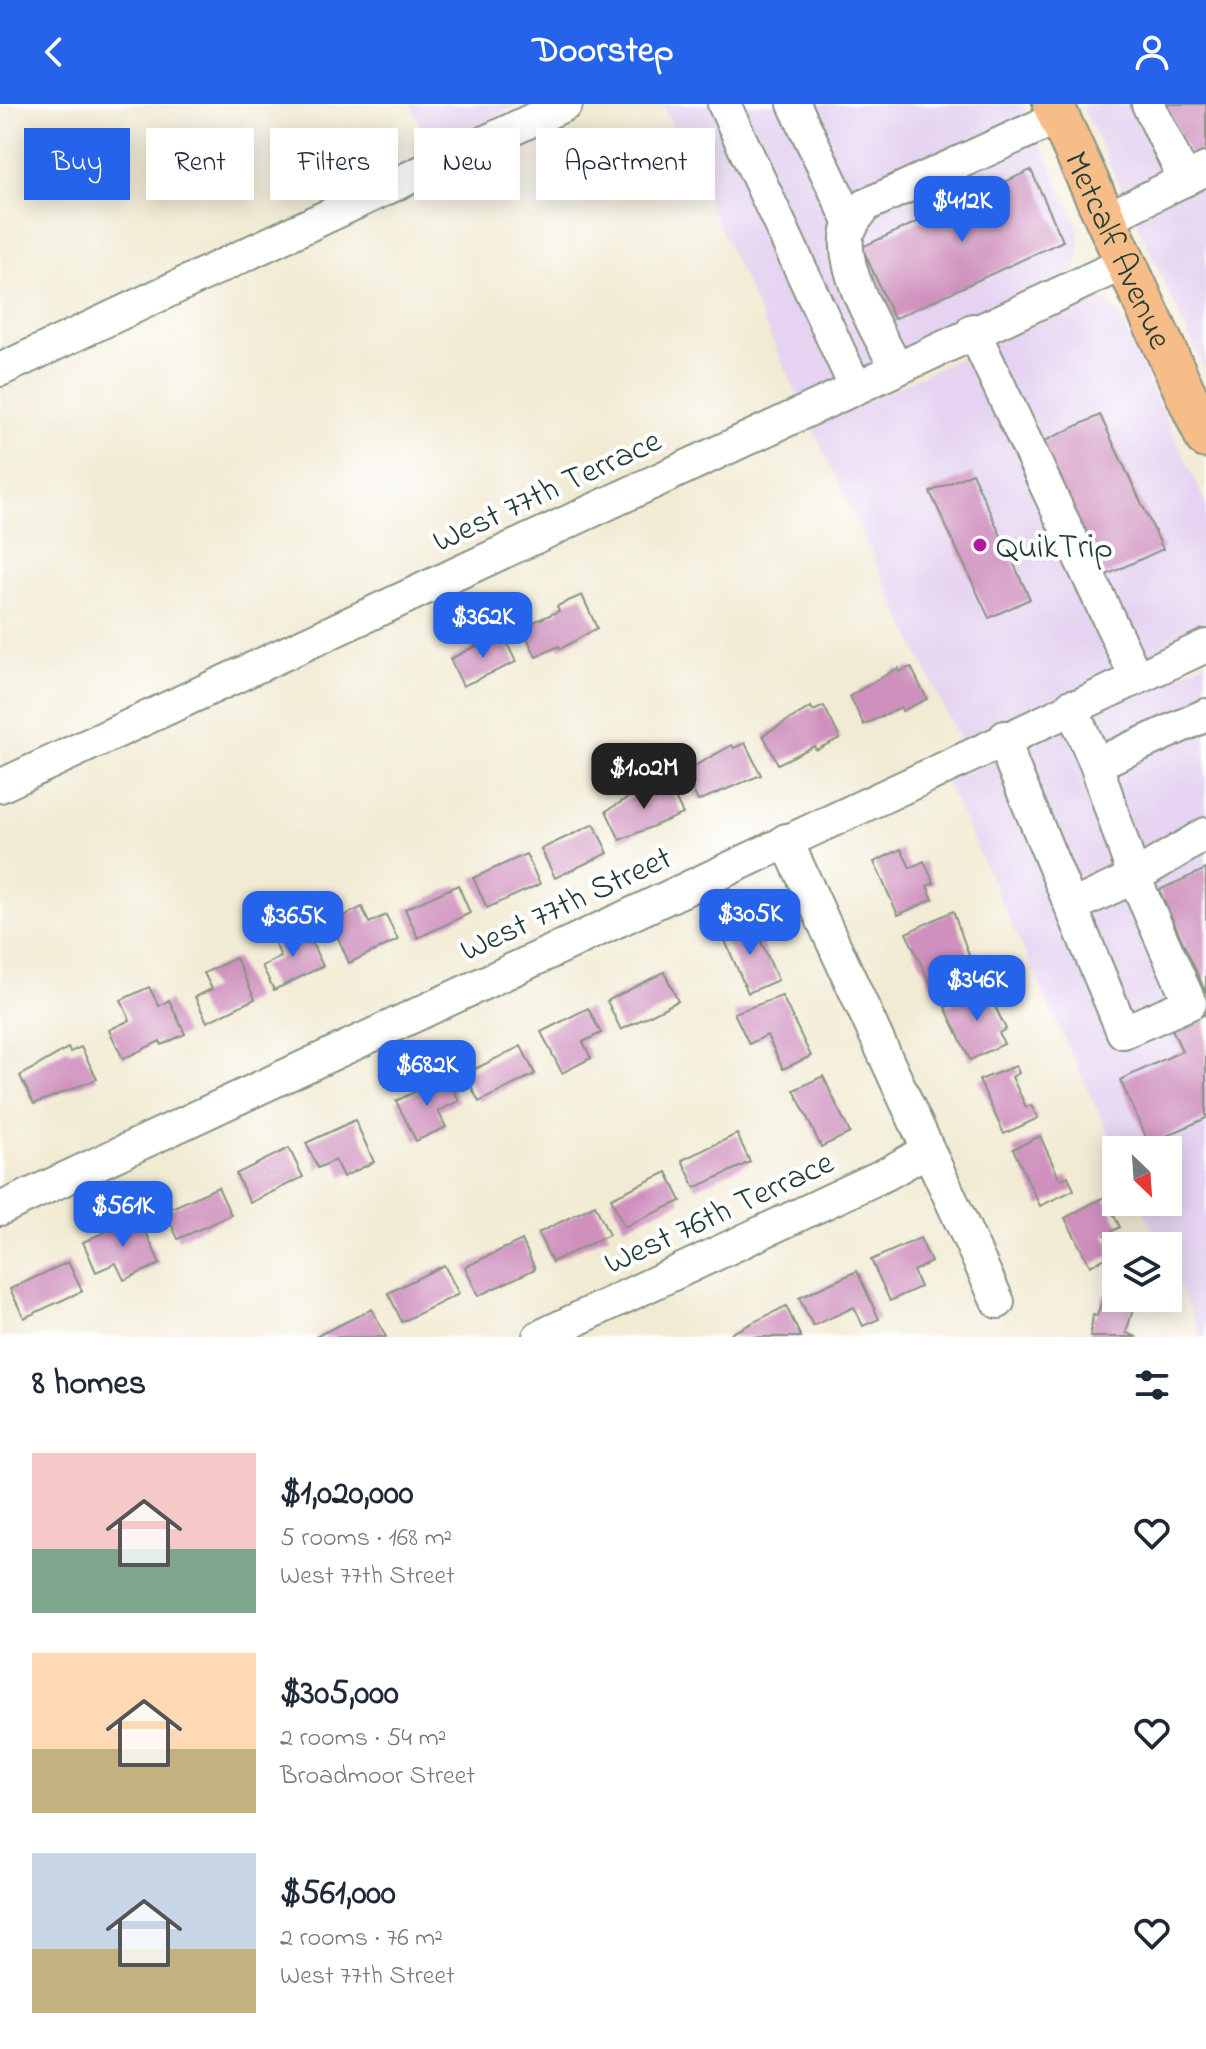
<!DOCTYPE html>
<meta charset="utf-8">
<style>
:root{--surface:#fff;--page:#f6f6f7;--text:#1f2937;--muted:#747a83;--accent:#2563eb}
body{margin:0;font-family:"Indie Flower",sans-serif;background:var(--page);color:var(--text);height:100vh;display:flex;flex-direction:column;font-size:30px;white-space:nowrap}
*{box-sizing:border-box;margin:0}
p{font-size:26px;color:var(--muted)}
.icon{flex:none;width:44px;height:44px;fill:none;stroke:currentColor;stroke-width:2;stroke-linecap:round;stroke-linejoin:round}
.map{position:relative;height:1233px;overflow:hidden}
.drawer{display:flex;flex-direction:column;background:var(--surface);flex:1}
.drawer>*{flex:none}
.hud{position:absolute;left:24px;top:24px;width:800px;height:72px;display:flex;gap:16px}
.needle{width:52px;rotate:155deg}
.buttons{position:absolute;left:1102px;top:1032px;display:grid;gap:16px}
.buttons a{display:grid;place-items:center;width:80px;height:80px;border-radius:0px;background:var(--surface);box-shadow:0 4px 20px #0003;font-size:40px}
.price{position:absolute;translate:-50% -68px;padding:0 18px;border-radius:16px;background:var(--accent);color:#fff;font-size:26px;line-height:52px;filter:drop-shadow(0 2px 4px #0008)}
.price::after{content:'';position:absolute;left:50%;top:48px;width:24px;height:18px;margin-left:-12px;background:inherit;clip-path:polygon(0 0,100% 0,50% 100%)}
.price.active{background:#222;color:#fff}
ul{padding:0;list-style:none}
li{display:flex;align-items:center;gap:24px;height:200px;padding:0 32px}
li span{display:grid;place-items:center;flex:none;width:224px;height:160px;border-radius:0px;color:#555}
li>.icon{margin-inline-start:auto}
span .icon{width:96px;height:96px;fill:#fffc;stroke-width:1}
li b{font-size:34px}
h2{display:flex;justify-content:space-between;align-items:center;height:96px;padding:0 32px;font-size:34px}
.tag{padding:0 28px;border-radius:0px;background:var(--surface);box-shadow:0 4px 20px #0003;font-size:28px;line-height:72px}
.tag.active{background:var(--accent);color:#fff}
header{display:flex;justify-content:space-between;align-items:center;height:104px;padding:0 32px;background:var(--accent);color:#fff;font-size:36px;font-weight:700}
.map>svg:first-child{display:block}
</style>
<header><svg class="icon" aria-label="back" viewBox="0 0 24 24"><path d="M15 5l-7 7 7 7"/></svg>Doorstep<svg class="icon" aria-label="person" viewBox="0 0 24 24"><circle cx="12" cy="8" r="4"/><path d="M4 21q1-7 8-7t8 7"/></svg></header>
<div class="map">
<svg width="1206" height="1233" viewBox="0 0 1206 1233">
<rect width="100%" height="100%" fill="#fff"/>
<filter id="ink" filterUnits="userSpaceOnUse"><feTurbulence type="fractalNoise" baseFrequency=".0125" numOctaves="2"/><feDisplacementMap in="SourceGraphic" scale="16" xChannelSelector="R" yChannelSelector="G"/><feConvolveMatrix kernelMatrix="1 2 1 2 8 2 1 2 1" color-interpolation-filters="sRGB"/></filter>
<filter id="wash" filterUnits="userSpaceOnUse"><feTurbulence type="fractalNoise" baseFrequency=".006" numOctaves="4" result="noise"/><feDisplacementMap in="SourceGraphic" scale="32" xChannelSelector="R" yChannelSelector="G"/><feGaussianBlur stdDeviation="1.8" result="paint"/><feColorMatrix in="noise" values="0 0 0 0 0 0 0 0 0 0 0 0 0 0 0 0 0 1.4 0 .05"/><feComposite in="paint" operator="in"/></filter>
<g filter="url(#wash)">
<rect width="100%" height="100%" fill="#f2ebd4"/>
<g fill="#e5d3f1">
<polygon points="410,0 520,0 433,46"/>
<polygon points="662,0 1022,0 1079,125 1079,158 1074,168 801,298"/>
<polygon points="1082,0 1206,0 1206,269"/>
<polygon points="1091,194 1105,197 1118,210 1206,400 1206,526 961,640 812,322"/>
<polygon points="1206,558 1206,1233 1202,1233 1168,1158 1168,1142 1160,1142 1140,1098 1168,1098 1168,1046 1116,1046 946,678"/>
</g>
<g id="blocks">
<g fill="#cf90bd">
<polygon points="1165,0 1206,0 1206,47 1191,54"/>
<polygon points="1031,66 1063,137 894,215 862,143"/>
<polygon points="1100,311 1163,445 1098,475 1036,341"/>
<polygon points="972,369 1030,495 989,514 930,388"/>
<polygon points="582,491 597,524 560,545 559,542 536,553 522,523 559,507 557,502"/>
<polygon points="502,529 516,558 463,582 450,555"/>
<polygon points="911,563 927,595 902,607 901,603 864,621 850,592 898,564 899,568"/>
<polygon points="824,602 840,634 816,646 814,642 778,660 763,631 811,603 813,607"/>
<polygon points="745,639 761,671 698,697 684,668 732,641 734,644"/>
<polygon points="667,678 683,710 620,736 606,707 654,679 656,683"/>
<polygon points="594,720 608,749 555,774 541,745"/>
<polygon points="901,745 910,764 924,757 934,779 927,782 933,795 898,811 874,758"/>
<polygon points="526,750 540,780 487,804 473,774"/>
<polygon points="1206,765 1206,889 1159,786"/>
<polygon points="458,781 470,809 418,834 405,805"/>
<polygon points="362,803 369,819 386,811 398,836 349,859 331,818"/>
<polygon points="953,807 970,854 961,858 967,870 933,885 906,829"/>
<polygon points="752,817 778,876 748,889 722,830"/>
<polygon points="304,823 323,862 274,886 262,862 281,853 274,837"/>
<polygon points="236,854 255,895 207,918 195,893 212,885 204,869"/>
<polygon points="664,868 678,897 621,926 607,897"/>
<polygon points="149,883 159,902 169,896 185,930 162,941 160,937 123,955 109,926 130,916 121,896"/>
<polygon points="986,884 1006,925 999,929 1004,940 970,956 945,903"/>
<polygon points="782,892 811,952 783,965 767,931 749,940 734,909"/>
<polygon points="588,904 601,929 583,938 591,954 562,969 541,928"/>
<polygon points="1206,910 1206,1014 1149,1040 1120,976 1182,947 1172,925"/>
<polygon points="521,942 535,970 479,998 465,970"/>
<polygon points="81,943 97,975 34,1000 20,972 68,944 70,948"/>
<polygon points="1016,962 1019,969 1012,973 1026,1003 1031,1001 1038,1014 1004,1030 979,976"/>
<polygon points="447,972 459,997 438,1007 446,1023 416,1037 396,997"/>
<polygon points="823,972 850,1029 821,1043 794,986"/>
<polygon points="355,1016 374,1058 343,1073 335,1056 318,1064 306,1039"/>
<polygon points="737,1030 750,1058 695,1084 682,1056"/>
<polygon points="1040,1032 1060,1076 1068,1072 1074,1086 1040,1102 1013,1045"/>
<polygon points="289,1044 303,1073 250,1099 236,1070"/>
<polygon points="667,1068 681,1097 624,1123 611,1094"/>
<polygon points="218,1083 231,1111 178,1135 165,1107"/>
<polygon points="1104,1093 1120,1123 1105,1131 1115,1149 1090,1162 1065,1114"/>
<polygon points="595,1101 609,1131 552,1158 538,1129"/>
<polygon points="139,1112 160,1160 124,1176 116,1159 96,1168 83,1138"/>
<polygon points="920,1134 931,1158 913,1167 920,1183 890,1197 871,1156"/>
<polygon points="522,1136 535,1165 478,1192 465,1163"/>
<polygon points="68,1158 82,1187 24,1214 10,1185"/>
<polygon points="444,1161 459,1190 402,1218 388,1189"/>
<polygon points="857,1167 879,1215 863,1222 854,1203 813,1222 799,1194"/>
<polygon points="1104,1190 1135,1199 1126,1229 1137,1233 1090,1233 1093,1211 1097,1212"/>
<polygon points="786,1202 801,1233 731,1233 730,1230"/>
<polygon points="372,1205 386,1233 315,1233"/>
</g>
</g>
</g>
<g filter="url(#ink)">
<use href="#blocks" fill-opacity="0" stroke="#889484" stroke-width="2"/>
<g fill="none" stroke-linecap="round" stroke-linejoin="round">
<defs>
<g id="minor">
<polyline points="724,0 855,282"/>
<polyline points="794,0 852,122"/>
<polyline points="1148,0 1185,76"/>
<polyline points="1106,115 1206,65"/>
<polyline points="973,226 1136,573"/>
<path d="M896 263C879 230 839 165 848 127 851 119 861 109 866 101L1059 13"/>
<polyline points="0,266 566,0"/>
<polyline points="1071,602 1096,660 1206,611"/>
<polyline points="1005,633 1012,660 1123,928 1190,899 1134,773 1073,802"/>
<polyline points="1096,660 1134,773 1206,730"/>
<polyline points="0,682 1125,159"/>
<polyline points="786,736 998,1198"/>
<polyline points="0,1105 1206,542"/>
<polyline points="539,1233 888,1069 928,1046"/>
</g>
<g id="major">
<path id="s1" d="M1053 0 1206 334"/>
</g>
</defs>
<use href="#minor" stroke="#889484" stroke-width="36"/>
<use href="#major" stroke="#889484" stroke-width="44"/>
<use href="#minor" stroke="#fff" stroke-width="32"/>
<use href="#major" stroke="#f7bd88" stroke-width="40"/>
</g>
</g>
<circle fill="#b5179e" stroke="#fff" stroke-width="3" cx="980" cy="441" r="8"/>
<g text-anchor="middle" stroke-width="8" stroke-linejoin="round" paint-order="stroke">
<g font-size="34" fill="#1f3d34" stroke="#fff">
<text dy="12" stroke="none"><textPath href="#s1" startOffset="160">Metcalf Avenue</textPath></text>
<text transform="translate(546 385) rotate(-25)" y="12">West 77th Terrace</text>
<text transform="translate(565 798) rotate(-25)" y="12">West 77th Street</text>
<text transform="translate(718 1107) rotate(-25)" y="12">West 76th Terrace</text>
</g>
<g font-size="34" fill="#1f3d34" stroke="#fff" text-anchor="start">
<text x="996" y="453">QuikTrip</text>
</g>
</g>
</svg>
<div class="buttons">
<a><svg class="needle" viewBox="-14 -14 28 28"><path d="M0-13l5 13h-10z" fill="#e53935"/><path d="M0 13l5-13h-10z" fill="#747a83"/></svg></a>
<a><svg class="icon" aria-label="layers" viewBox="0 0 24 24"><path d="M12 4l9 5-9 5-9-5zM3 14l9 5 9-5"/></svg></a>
</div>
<b class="price" style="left:962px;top:140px">$412K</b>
<b class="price" style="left:483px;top:556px">$362K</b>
<b class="price active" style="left:644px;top:707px">$1.02M</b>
<b class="price" style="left:750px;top:853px">$305K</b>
<b class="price" style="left:293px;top:855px">$365K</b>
<b class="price" style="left:977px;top:919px">$346K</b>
<b class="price" style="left:427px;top:1004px">$682K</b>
<b class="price" style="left:123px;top:1145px">$561K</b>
<div class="hud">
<a class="tag active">Buy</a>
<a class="tag">Rent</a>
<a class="tag">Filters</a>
<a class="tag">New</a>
<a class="tag">Apartment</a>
</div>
</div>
<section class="drawer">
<h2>8 homes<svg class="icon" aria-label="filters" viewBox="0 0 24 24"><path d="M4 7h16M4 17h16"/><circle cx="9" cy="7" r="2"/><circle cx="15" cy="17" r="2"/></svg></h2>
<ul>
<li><span style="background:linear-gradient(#f6c9c9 60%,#7fa58c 0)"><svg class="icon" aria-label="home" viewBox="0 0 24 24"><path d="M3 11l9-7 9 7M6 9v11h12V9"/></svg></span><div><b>$1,020,000</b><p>5 rooms · 168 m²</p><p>West 77th Street</p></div><svg class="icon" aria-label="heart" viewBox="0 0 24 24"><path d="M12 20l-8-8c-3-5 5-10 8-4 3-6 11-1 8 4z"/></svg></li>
<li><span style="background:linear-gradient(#ffd9b3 60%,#c2b280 0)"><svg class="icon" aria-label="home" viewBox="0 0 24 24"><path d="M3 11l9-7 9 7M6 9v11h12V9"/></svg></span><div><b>$305,000</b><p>2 rooms · 54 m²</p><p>Broadmoor Street</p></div><svg class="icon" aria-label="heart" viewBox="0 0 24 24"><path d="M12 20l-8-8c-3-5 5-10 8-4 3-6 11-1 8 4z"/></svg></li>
<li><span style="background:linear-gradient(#c9d6e8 60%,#c2b280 0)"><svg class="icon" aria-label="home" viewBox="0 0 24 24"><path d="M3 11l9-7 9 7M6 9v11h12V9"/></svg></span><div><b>$561,000</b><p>2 rooms · 76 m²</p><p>West 77th Street</p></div><svg class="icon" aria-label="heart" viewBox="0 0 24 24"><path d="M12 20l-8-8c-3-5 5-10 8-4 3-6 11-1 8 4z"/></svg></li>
</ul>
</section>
